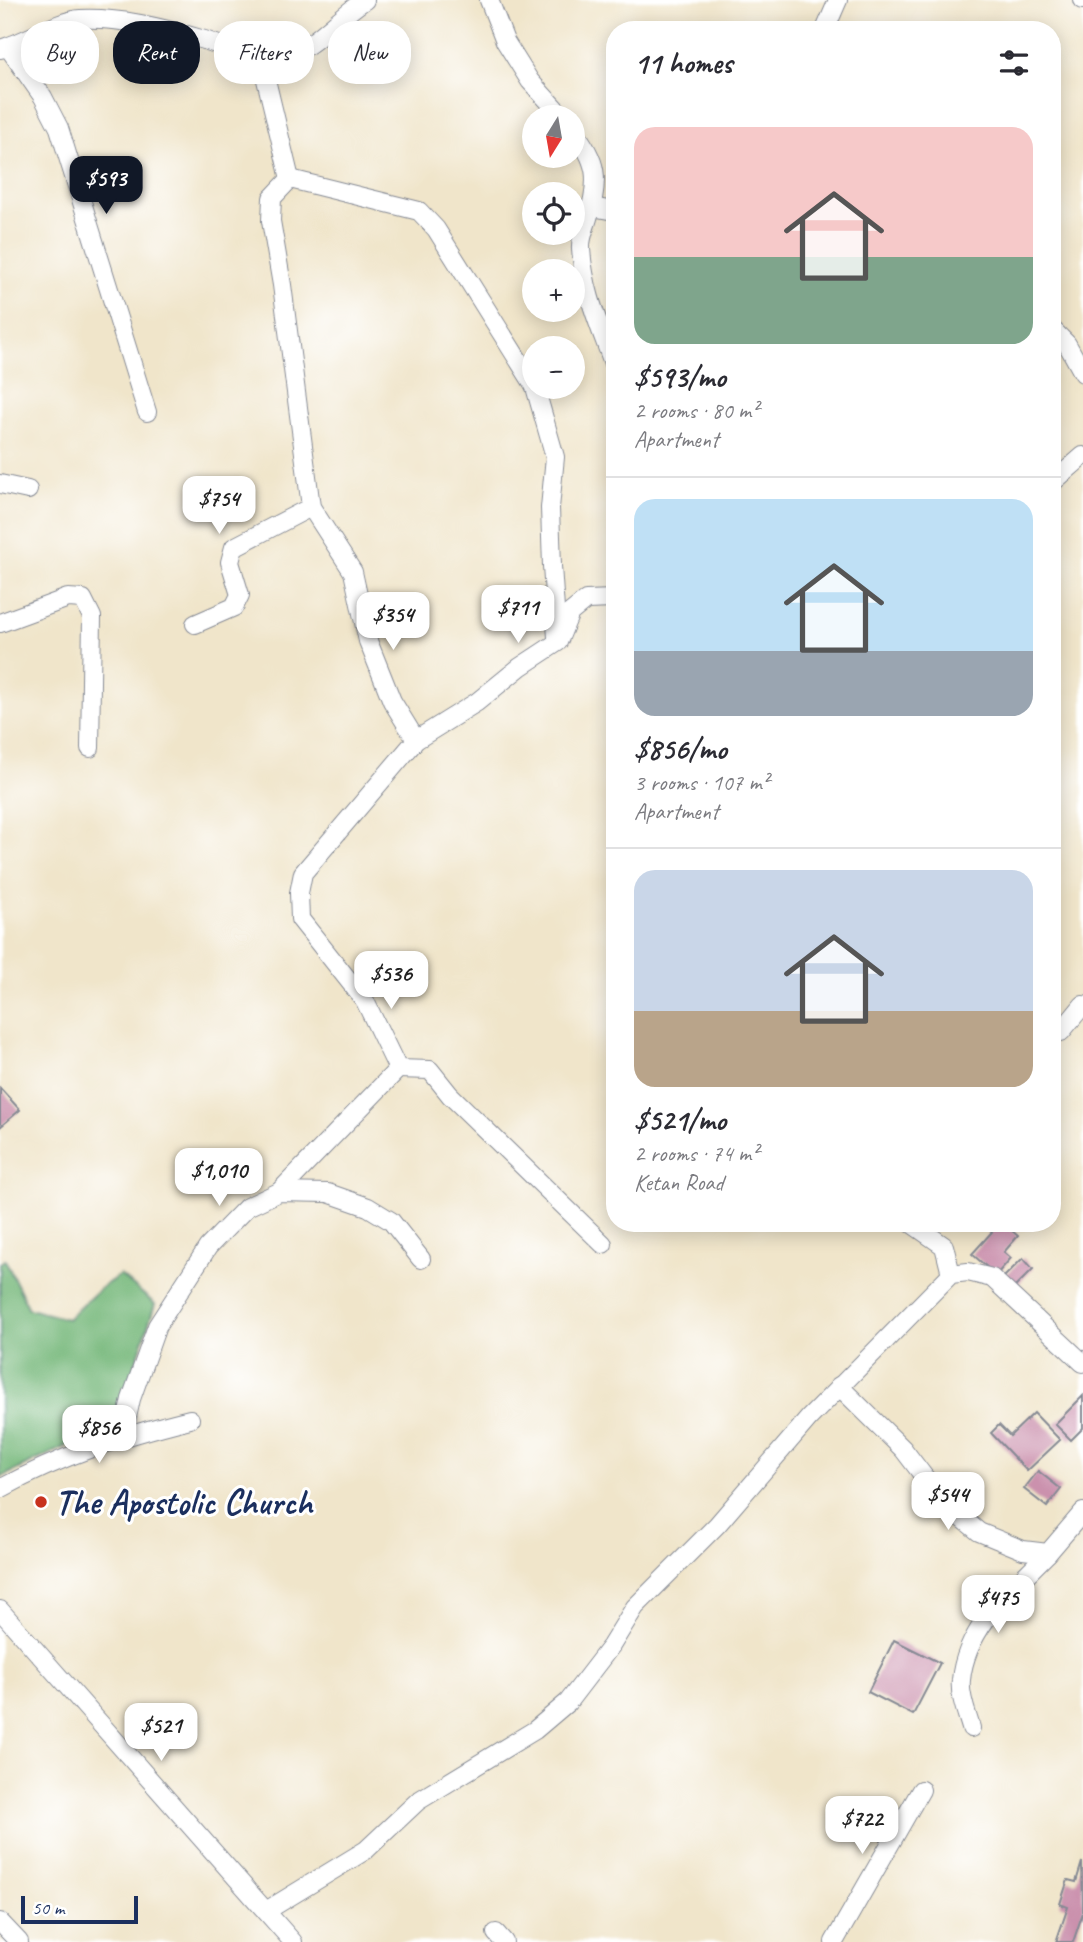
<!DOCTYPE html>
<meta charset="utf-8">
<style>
:root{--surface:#fff;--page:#f2f2f3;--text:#2b2b33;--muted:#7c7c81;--line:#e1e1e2;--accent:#111827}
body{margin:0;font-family:Caveat,sans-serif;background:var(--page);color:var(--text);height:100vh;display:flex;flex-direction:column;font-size:26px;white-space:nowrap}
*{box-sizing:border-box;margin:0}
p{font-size:23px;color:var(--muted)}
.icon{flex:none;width:38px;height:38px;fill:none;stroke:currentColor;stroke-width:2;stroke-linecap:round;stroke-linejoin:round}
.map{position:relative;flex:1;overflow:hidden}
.panel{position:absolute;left:606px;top:21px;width:455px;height:1211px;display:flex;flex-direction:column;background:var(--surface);border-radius:28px;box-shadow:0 4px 18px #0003}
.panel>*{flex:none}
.top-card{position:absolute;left:21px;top:21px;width:480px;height:63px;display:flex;gap:14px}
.needle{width:46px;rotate:191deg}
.tools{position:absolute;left:522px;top:105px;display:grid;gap:14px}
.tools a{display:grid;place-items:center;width:63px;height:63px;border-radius:50%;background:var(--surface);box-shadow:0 4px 18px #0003;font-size:35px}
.scale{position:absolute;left:21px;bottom:18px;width:117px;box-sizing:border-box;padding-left:7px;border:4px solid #1b2f5e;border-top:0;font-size:19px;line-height:24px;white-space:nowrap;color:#1b2f5e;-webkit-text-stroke:5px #fff;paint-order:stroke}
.price{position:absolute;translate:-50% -60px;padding:0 16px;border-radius:14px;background:#fff;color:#222;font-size:23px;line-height:46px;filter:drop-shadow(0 2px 4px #0008)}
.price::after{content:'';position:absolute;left:50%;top:42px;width:21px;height:16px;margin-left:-10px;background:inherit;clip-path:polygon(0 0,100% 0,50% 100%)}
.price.current{background:var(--accent);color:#fff}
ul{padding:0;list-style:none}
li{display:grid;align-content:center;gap:14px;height:371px;padding:0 28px}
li+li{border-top:2px solid var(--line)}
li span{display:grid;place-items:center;height:217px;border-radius:21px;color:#555}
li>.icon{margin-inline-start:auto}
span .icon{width:126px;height:126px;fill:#fffc;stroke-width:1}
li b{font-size:30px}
h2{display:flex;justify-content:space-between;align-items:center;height:84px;padding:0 28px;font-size:30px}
.pill{padding:0 24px;border-radius:28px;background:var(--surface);box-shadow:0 4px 18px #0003;font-size:24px;line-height:63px}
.pill.current{background:var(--accent);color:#fff}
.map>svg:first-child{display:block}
</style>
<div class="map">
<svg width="1083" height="1942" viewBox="0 0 1083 1942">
<rect width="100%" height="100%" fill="#fff"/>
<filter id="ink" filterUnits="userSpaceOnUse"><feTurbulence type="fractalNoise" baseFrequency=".0143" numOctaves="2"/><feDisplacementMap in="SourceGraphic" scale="14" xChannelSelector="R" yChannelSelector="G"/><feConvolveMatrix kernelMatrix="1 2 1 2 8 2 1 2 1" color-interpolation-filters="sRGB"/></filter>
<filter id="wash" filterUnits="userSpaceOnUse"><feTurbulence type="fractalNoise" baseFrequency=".00686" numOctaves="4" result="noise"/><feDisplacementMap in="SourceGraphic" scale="28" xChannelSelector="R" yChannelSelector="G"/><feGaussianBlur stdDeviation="1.57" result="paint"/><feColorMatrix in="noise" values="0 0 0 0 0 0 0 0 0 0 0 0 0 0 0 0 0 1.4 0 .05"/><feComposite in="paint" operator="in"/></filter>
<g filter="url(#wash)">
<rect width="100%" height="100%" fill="#f0e5ca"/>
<polygon fill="#76b87a" stroke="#48746c" stroke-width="2" points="5,1260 29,1309 67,1319 102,1287 120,1275 155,1304 136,1363 112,1424 0,1478 0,1263"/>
<g id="blocks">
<g fill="#cb91ad">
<polygon points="0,1088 20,1110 0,1127"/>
<polygon points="1000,1223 1003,1223 1018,1236 1004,1252 1011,1258 996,1275 972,1254"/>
<polygon points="1023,1258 1033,1269 1014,1288 1003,1278"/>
<polygon points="1083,1396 1083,1428 1071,1440 1055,1424"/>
<polygon points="1034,1413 1060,1440 1027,1471 991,1433 999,1425 1010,1436"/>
<polygon points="1038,1471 1061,1489 1047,1507 1024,1489"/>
<polygon points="894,1640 940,1663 913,1715 868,1692"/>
<polygon points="1082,1862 1083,1912 1073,1942 1056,1942 1068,1907 1060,1904 1068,1880 1076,1882"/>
</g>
</g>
</g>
<g filter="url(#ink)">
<use href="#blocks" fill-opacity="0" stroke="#868a94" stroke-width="2"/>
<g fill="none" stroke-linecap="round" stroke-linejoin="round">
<defs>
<g id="minor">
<polyline points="489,0 505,41 530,81 563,117"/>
<polyline points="1082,0 1083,0"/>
<polyline points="825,30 838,0"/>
<polyline points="8,47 43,97 59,128 147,412"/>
<path d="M0 49C24 43 59 20 80 19 119 17 163 28 201 39 227 46 254 64 283 57 311 51 339 16 365 0"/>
<polyline points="261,59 290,179"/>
<path d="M572 129C598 161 600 179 588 218 585 228 580 239 581 249 584 292 599 324 613 363"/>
<polyline points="290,179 272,198 271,221 282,285 311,507 353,572 368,641 392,701 416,740"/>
<polyline points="290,179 419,211 436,229 534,385"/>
<polyline points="592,207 614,211"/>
<polyline points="1052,329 1067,344 1083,373"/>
<polyline points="535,387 555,457 550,508 552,566 557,638"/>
<polyline points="1052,483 1083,456"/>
<polyline points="0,484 28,490"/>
<polyline points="0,623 68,598 83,599 92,617 90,748"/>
<polyline points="195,624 234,607 240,595 230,562 234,547 311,507"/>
<polyline points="1061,1032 1083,1005"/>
<polyline points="279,1192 398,1069"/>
<polyline points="911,1223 944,1246 951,1274"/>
<polyline points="603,1244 450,1095 430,1070 398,1069 365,1001 300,919 299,893 303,873 416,740 477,702 520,667 558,642 570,613 586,600 614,599"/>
<polyline points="839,1386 903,1449 945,1504 979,1532 1023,1550 1048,1553 1083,1512"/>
<polyline points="123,1436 131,1399 157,1326 208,1247 247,1207 279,1192 328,1193 368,1207 391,1221 421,1259"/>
<path d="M0 1489C62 1455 122 1436 190 1419"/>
<polyline points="0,1610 293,1942"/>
<path d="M971 1728C967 1714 959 1695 961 1680 966 1626 1013 1589 1048 1553"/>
<polyline points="266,1911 366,1850 418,1801 535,1730 568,1702 611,1646 635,1607 717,1525 809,1418 951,1274 968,1272 992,1278 1083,1363"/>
<polyline points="0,1922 19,1942"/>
<polyline points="496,1933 504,1942"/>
<polyline points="834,1942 921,1790"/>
</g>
</defs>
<use href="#minor" stroke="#868a94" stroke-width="20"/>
<use href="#minor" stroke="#fff" stroke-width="18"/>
</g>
</g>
<circle fill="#c8321e" stroke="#fff" stroke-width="2.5" cx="41" cy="1502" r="7"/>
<g text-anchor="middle" stroke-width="6" stroke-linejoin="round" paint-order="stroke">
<g font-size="35" font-weight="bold" fill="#1b2f5e" stroke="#fff" text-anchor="start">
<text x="55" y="1514">The Apostolic Church</text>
</g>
</g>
</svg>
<div class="tools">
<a><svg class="needle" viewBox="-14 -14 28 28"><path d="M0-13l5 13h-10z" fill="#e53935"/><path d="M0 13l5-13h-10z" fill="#7c7c81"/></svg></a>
<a><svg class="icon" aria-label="locate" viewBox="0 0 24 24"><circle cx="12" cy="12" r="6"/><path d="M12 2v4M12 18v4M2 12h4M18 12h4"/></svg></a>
<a>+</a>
<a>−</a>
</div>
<div class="scale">50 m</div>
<b class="price current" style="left:106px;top:216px">$593</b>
<b class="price" style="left:219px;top:536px">$754</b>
<b class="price" style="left:518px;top:645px">$711</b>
<b class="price" style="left:393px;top:652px">$354</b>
<b class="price" style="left:391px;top:1011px">$536</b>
<b class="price" style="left:219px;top:1208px">$1,010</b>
<b class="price" style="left:99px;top:1465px">$856</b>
<b class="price" style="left:948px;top:1532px">$544</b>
<b class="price" style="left:998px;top:1635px">$475</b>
<b class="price" style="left:161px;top:1763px">$521</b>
<b class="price" style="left:862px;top:1856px">$722</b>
<div class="top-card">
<a class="pill">Buy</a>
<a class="pill current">Rent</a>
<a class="pill">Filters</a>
<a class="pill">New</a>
</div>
<section class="panel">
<h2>11 homes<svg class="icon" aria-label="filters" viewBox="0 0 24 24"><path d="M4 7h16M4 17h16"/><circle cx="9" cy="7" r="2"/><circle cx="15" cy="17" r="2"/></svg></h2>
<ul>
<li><span style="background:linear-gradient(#f6c9c9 60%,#7fa58c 0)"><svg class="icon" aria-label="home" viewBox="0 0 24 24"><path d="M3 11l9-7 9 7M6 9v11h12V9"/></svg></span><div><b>$593/mo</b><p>2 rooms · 80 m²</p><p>Apartment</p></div></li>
<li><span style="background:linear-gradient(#bfe0f5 70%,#9aa5b1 0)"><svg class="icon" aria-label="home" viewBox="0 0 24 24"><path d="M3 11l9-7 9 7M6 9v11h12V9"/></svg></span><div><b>$856/mo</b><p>3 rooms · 107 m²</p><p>Apartment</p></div></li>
<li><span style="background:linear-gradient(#c9d6e8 65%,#b9a48a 0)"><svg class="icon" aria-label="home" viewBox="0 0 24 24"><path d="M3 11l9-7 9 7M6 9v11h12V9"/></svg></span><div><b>$521/mo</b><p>2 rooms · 74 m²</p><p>Ketan Road</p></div></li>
</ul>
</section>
</div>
